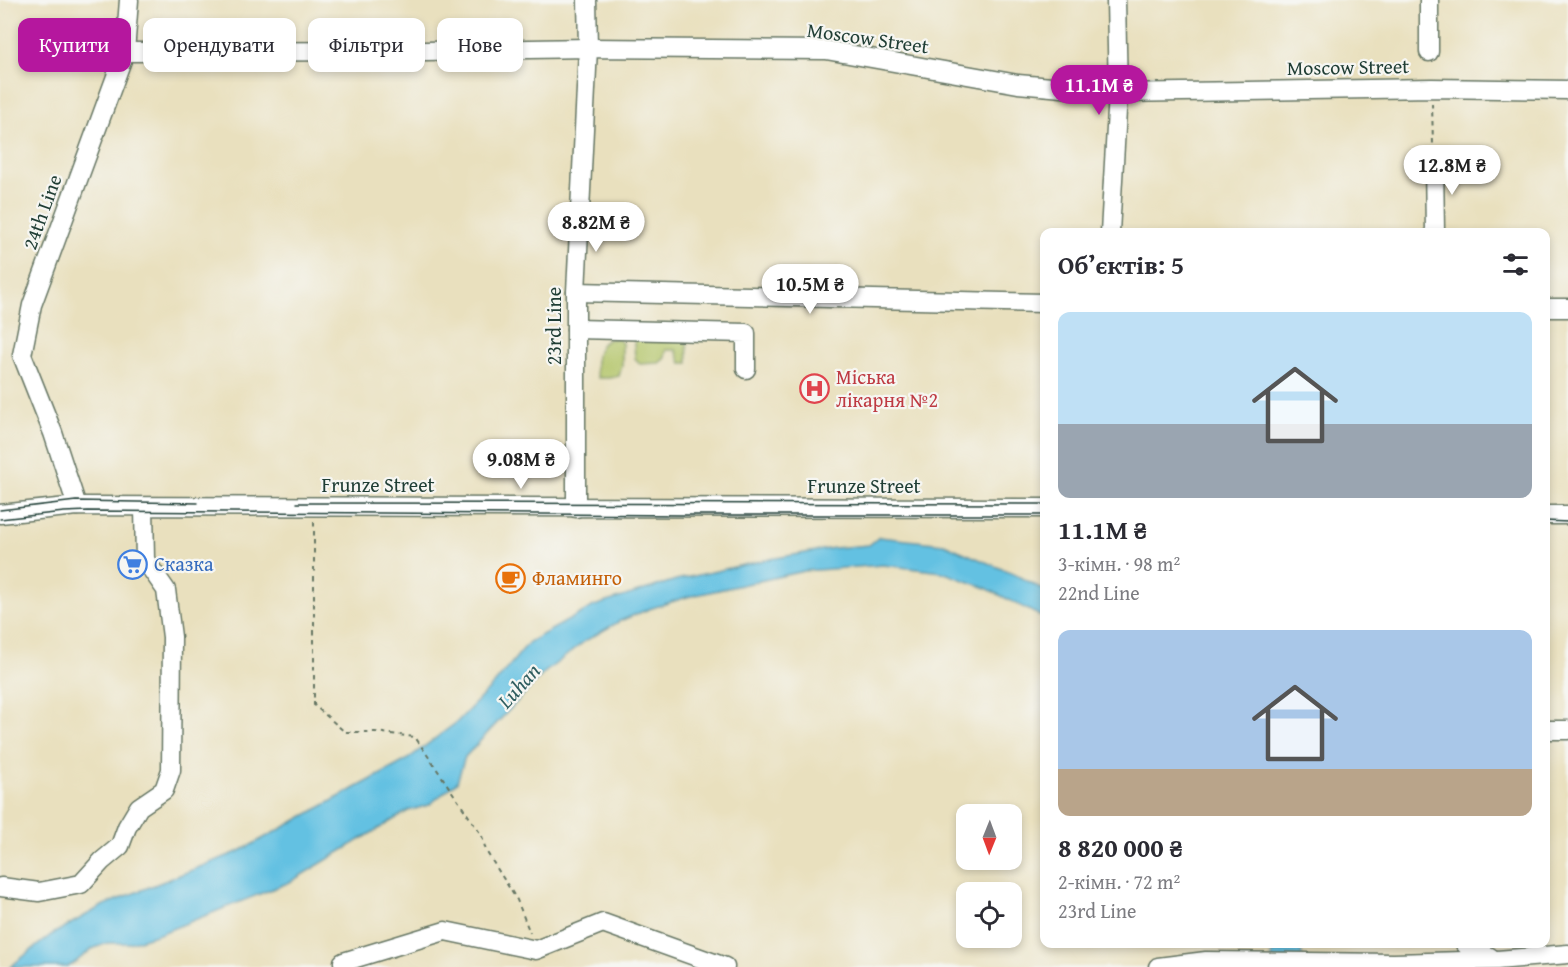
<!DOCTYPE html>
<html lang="uk">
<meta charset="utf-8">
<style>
:root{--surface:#fff;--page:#f2f2f3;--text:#2b2b33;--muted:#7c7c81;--accent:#b5179e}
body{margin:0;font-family:"Gentium Book Plus",serif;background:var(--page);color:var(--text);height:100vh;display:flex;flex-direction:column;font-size:22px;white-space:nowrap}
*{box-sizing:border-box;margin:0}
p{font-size:20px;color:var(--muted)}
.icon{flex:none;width:33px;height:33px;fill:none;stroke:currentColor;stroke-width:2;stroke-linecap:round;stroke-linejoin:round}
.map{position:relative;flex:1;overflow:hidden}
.panel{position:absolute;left:1040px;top:228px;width:510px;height:720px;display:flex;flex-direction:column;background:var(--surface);border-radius:12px;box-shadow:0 3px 9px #0003}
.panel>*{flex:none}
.top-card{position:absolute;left:18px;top:18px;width:570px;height:54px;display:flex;gap:12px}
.needle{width:39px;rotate:181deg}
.fabs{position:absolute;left:956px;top:804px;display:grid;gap:12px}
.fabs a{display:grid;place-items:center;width:66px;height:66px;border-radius:12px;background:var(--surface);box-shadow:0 3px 9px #0003;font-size:30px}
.price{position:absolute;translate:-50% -51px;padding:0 14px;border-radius:21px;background:#fff;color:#222;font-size:20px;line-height:39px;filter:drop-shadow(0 2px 3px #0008)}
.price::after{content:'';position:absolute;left:50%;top:36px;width:18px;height:14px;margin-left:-9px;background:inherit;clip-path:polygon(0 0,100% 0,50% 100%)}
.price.current{background:var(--accent);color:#fff}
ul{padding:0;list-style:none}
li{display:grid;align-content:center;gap:12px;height:318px;padding:0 18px}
li span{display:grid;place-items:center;height:186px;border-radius:12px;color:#555}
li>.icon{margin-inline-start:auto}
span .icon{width:108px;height:108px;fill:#fffc;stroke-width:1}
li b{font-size:26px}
h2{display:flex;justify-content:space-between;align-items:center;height:72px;padding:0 18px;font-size:26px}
.tag{padding:0 21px;border-radius:12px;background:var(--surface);box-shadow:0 3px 9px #0003;font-size:21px;line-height:54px}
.tag.current{background:var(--accent);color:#fff}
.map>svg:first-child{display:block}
</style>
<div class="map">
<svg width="1568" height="967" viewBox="0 0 1568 967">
<rect width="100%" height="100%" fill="#f6f6f2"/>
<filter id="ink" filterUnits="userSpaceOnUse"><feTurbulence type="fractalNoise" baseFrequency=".0167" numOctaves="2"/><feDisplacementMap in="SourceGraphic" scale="12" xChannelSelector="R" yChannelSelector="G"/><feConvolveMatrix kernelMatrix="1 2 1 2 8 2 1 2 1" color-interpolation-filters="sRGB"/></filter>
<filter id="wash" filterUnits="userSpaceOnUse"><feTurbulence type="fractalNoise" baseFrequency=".008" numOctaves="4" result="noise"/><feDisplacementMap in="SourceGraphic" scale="24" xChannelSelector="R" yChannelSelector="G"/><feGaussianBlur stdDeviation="1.35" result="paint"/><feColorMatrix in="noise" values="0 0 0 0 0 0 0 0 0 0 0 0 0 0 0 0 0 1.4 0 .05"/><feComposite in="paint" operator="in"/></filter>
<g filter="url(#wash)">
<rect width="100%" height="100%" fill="#e9e0be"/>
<g fill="#b2c467" stroke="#68804e" stroke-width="1.5">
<polygon points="636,338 687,339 688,363 681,363 676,350 666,350 665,358 659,363 640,364 635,358 634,343"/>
<path d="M610 339H618L622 343V366L619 376 609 378H598C593 366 596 342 610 339Z"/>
</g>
<g fill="#63c1e2" stroke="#417f8b" stroke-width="1.5">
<polygon points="879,537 944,544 1016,575 1044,590 1044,618 986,588 942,572 883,565 804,571 687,597 649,609 620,621 585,641 544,673 465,757 457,782 429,805 408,811 290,882 159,934 129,943 107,943 92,949 73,964 67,967 10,967 51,935 104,905 240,851 405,761 457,722 495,683 529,642 594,606 676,580 770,559 834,548 869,545"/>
<polygon points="1272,944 1300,944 1304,967 1272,967"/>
</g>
</g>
<g filter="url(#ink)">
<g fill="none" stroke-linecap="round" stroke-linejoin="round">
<defs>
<g id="minor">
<polyline points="125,52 426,51 588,48 826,50 1018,84 1118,93 1432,88 1568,90"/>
<polyline points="1429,52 1429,0"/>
<polyline points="1434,160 1435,232"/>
<polyline points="1110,232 1118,93 1116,0"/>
<polyline points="576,292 1044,303"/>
<polyline points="1545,308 1568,308"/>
<polyline points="576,329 746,333 746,369"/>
<polyline points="77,506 53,433 22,355 32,305 125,52 129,0"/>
<polyline points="576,508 576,292 588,48 587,0"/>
<polyline points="0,514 77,506 1044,508"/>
<polyline points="1545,515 1568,515"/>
<polyline points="1545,730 1568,730"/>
<polyline points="1,887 39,892 81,884 102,861 120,846 127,827 139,807 164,790 171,770 172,637 166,590 145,560 144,507"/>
<polyline points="1465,944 1470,948 1490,957"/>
<polyline points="343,962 445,931 536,950 603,923 725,967"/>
<polyline points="1158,967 1206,961 1394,963 1497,960 1568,954"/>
</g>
</defs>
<use href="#minor" stroke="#667664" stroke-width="21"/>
<g stroke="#667664" stroke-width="2" stroke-dasharray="4.5 4.5" stroke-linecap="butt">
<polyline points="1432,103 1433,145"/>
<polyline points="314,522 314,705 345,732 375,732 415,737 482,836 486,851 517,900 530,933"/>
</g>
<use href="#minor" stroke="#fff" stroke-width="18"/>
<g stroke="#1f3d34" stroke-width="1.5">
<polyline points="297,503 1044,504"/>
<polyline points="0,510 76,501 198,503"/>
<polyline points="0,519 64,512 88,511 684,515 1044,515"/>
<polyline points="1545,521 1568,522"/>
</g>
</g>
</g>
<defs>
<symbol id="hospital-ring" viewBox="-11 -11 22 22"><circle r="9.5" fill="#f6f6f2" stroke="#e0444e" stroke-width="1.5"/><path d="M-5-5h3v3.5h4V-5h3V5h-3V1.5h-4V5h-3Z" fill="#e0444e"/></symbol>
<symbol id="supermarket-ring" viewBox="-11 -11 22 22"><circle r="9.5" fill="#f6f6f2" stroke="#3f7fe0" stroke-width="1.5"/><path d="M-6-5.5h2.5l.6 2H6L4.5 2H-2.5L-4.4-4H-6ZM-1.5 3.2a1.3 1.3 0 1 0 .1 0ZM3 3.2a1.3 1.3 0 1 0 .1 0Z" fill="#3f7fe0"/></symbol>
<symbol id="cafe-ring" viewBox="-11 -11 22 22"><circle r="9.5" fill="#f6f6f2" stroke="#e8710a" stroke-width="1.5"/><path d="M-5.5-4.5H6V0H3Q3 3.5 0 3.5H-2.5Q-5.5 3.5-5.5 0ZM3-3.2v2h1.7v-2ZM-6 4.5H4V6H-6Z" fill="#e8710a"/></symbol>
</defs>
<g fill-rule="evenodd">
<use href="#hospital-ring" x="798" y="372" width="33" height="33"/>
<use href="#supermarket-ring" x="116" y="548" width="33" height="33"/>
<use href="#cafe-ring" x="494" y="562" width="33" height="33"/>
</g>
<g text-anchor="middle" stroke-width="4.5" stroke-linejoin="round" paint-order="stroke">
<g font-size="20" fill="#1f3d34" stroke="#f6f6f2">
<text transform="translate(868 38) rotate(8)" y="7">Moscow Street</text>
<text transform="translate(1348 67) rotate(-1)" y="7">Moscow Street</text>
<text transform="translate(42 212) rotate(-70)" y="7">24th Line</text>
<text transform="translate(554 326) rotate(-90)" y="7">23rd Line</text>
<text x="378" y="492">Frunze Street</text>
<text x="864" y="493">Frunze Street</text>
</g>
<g font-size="20" fill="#be3a42" stroke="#f6f6f2" text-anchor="start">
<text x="836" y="384">Міська<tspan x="836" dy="23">лікарня №2</tspan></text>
</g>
<g font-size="20" fill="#366cbe" stroke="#f6f6f2" text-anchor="start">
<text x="154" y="571">Сказка</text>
</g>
<g font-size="20" fill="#c56008" stroke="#f6f6f2" text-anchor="start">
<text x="532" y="585">Фламинго</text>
</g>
<g font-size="21" font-style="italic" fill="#305e60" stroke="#f6f6f2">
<text transform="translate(519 686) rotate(-48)" y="7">Luhan</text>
</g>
</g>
</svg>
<div class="fabs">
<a><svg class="needle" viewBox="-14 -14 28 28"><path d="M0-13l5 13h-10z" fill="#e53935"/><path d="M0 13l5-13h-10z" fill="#7c7c81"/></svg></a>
<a><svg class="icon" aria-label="locate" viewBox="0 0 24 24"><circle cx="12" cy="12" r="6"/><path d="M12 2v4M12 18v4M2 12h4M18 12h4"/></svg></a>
</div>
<b class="price current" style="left:1099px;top:116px">11.1M ₴</b>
<b class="price" style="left:1452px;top:196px">12.8M ₴</b>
<b class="price" style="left:596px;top:253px">8.82M ₴</b>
<b class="price" style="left:810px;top:315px">10.5M ₴</b>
<b class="price" style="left:521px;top:490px">9.08M ₴</b>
<div class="top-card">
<a class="tag current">Купити</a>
<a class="tag">Орендувати</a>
<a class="tag">Фільтри</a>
<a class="tag">Нове</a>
</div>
<section class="panel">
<h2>Об’єктів: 5<svg class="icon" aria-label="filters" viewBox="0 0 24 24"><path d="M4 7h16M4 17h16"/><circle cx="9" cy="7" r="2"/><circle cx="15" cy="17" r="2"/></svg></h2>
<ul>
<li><span style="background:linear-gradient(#bfe0f5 60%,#9aa5b1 0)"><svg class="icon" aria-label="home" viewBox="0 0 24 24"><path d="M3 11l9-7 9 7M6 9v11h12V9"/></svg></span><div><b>11.1M ₴</b><p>3-кімн. · 98 m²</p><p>22nd Line</p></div></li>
<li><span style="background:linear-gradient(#a9c7e8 75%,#b9a48a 0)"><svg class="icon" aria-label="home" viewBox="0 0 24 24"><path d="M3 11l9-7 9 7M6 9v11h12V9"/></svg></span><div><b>8 820 000 ₴</b><p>2-кімн. · 72 m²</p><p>23rd Line</p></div></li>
</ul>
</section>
</div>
